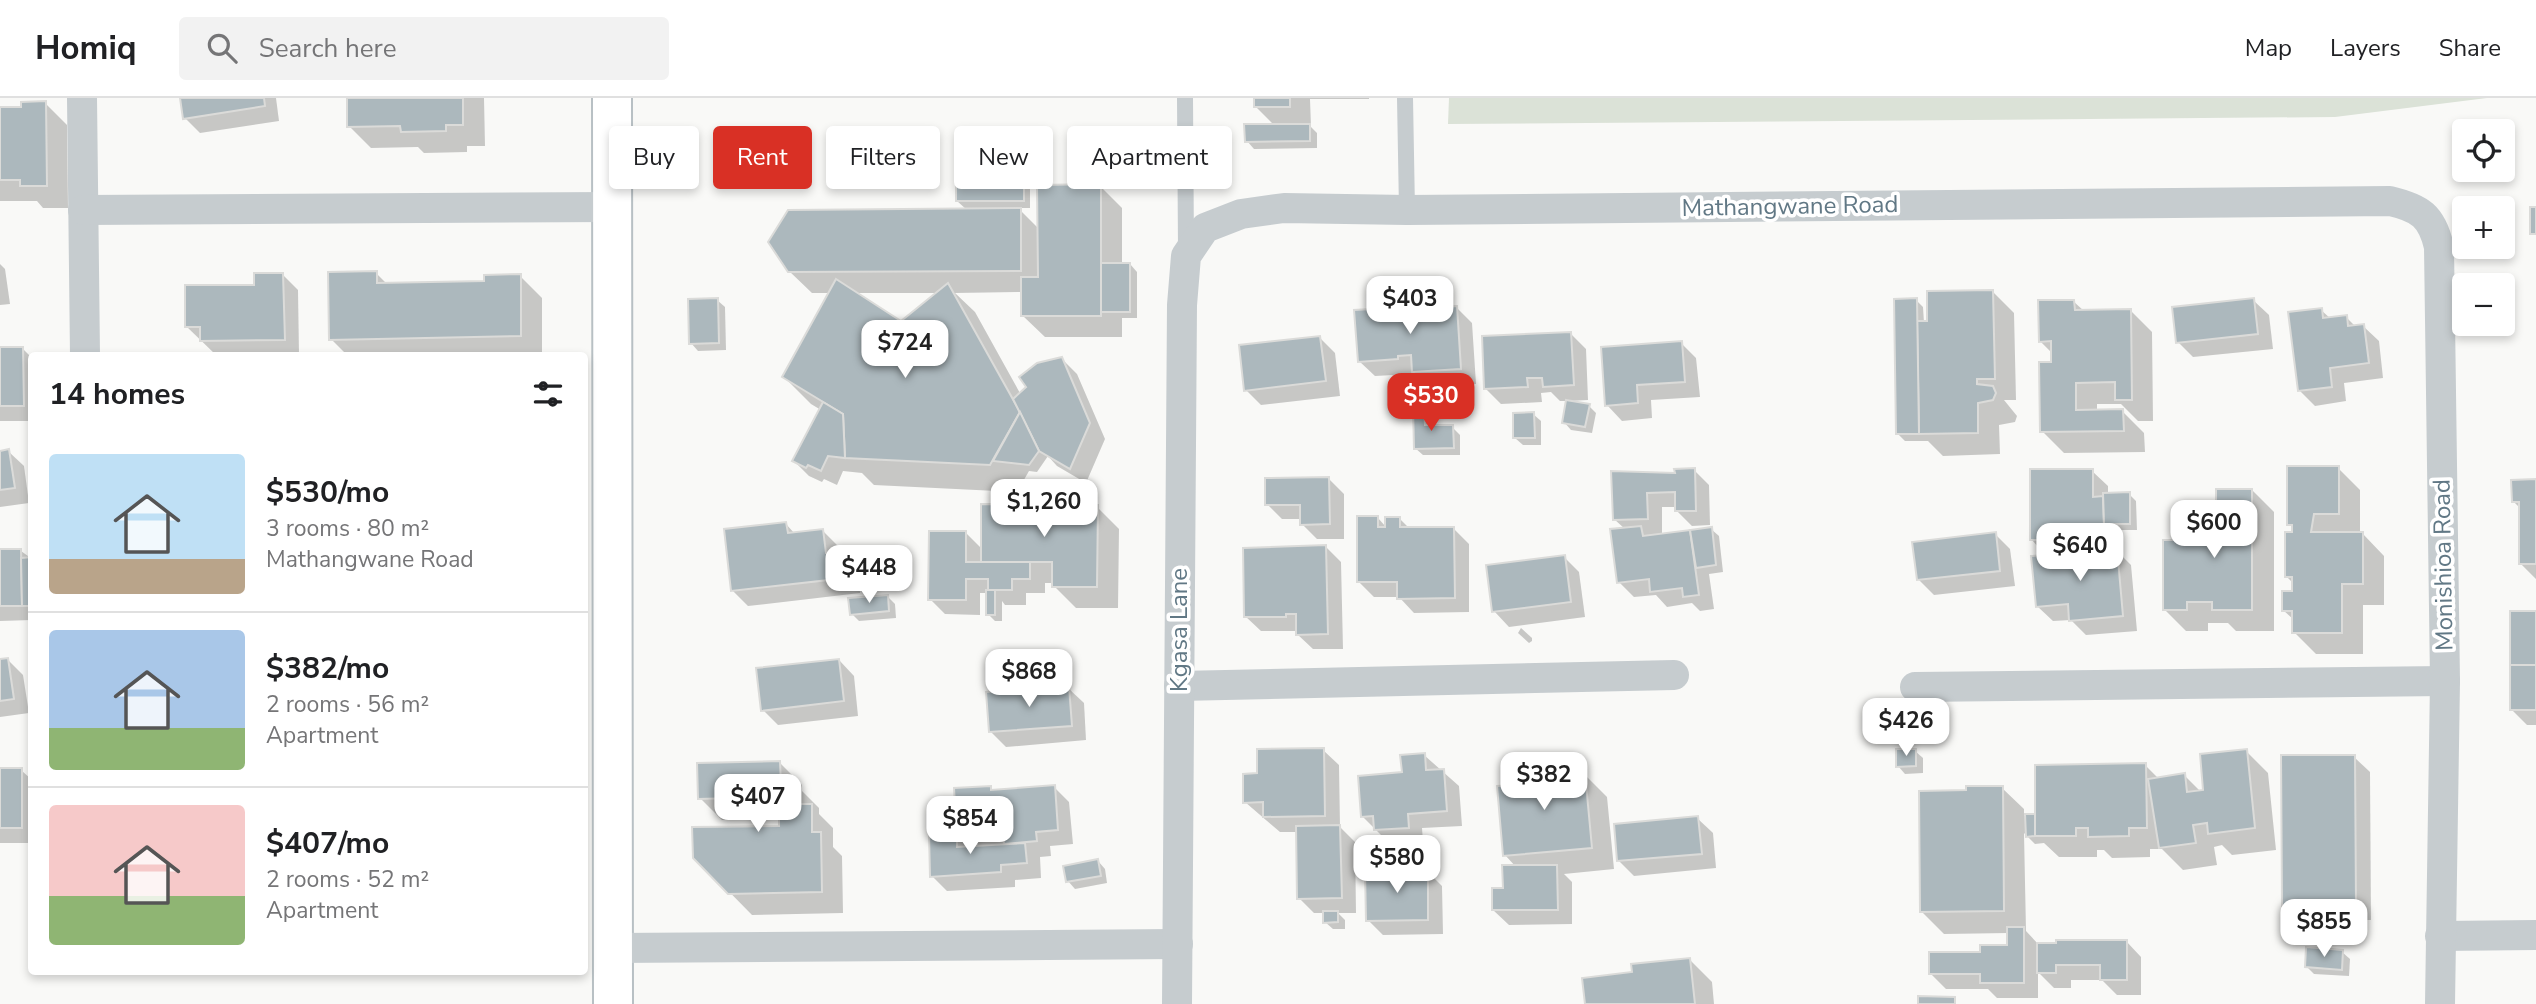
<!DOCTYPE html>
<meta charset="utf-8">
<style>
:root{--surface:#fff;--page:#f2f2f2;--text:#202124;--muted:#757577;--line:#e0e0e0;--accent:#d93025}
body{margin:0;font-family:"Nunito Sans",sans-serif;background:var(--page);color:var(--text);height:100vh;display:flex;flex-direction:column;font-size:26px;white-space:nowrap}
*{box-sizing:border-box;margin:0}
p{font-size:23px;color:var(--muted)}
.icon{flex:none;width:38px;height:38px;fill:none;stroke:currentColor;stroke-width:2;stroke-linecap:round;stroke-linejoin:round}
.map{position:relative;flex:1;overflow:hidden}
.details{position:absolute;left:28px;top:254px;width:560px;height:623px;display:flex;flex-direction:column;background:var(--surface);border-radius:7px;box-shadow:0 4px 10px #0003}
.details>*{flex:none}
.hud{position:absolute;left:609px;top:28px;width:665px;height:63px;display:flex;gap:14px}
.fabs{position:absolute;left:2452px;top:21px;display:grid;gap:14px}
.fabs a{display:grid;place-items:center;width:63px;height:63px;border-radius:7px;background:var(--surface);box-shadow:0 4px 10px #0003;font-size:35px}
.price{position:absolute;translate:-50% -60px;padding:0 16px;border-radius:14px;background:#fff;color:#222;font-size:23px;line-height:46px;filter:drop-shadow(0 2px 4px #0008)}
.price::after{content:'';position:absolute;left:50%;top:42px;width:21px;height:16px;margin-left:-10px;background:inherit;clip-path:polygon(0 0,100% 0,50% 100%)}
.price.active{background:var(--accent);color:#fff}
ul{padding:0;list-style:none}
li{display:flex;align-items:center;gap:21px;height:175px;padding:0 21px}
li+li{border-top:2px solid var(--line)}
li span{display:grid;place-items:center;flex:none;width:196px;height:140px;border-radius:7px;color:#555}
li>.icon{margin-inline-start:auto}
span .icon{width:84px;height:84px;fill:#fffc;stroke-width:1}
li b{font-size:30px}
h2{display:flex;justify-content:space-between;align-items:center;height:84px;padding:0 21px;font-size:30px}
.tag{padding:0 24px;border-radius:7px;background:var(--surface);box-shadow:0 4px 10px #0003;font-size:24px;line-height:63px}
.tag.active{background:var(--accent);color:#fff}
header{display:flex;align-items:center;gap:42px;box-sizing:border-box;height:98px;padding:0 35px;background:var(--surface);border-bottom:2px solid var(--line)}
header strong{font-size:33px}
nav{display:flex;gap:38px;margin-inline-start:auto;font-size:24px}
.search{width:490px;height:63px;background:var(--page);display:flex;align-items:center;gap:18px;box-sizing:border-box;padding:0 24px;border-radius:7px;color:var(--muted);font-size:26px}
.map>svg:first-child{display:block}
</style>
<header>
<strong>Homiq</strong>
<div class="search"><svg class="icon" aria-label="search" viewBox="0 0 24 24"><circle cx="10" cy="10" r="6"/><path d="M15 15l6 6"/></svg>Search here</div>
<nav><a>Map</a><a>Layers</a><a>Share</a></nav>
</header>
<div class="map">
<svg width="2536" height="906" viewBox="0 0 2536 906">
<rect width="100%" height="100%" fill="#f9f9f7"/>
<polygon fill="#dbe2d7" points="1449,0 2487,0 2335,19 1448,26"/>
<g fill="#0003" fill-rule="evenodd">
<polygon points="182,0 276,0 279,23 200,35 185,20"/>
<polygon points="348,0 484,0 485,48 467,48 467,54 424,55 418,49 371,50 349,28"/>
<polygon points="1255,0 1369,0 1369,1 1310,1 1311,29 1317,35 1317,50 1254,51 1247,43 1275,28 1255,8"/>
<polygon points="45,5 67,27 68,110 43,110 37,103 0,103 0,11 23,11"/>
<path d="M1023 82 1030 89V110H1018L1039 131 1100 88 1122 110V167L1130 166 1137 174V220H1122V239H1045L1023 218V194L955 195 975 214 1021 297 1062 261 1077 276 1105 341 1086 385 1057 368 1048 358 1037 374 1029 373 1017 394 874 387 862 375 843 373 837 387 824 381 822 384 809 378 794 363 821 312 811 306 784 279 830 195H812L789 173 967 112 957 103ZM854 195H939L901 226Z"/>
<polygon points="0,166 5,171 10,206 0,207"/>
<polygon points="376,175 388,187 486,185 520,178 542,200 542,257 347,257 331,241"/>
<polygon points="283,177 298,192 299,257 216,257 187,229 256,188"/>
<polygon points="1993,194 2014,215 2016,302 2004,302 2017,318 2015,324 1999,327 2000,356 1943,358 1928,343 1905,343 1898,336 1916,202 1923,209 1924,225 1929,225"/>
<polygon points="717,202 725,209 726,252 698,253 691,245"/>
<polygon points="2253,202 2269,217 2273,251 2193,259 2178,244"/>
<polygon points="2073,203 2084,213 2130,212 2152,234 2153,323 2138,323 2121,306 2097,306 2097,313 2122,313 2144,335 2145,354 2064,355 2042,333 2053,266 2053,256 2040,243"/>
<polygon points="1430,205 1436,211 1457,210 1472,225 1476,286 1429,289 1412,272 1412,276 1375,278 1359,263 1410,210"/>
<polygon points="2321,212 2331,221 2346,219 2356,229 2363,228 2379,243 2383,280 2344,285 2346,303 2315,308 2299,292"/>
<polygon points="1571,236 1586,251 1588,302 1569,303 1589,308 1596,315 1592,335 1571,332 1564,324 1568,303 1560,303 1551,294 1541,295 1542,304 1501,306 1486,291"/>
<polygon points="1320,240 1335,255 1340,298 1261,307 1246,292"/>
<polygon points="1681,245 1696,260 1700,299 1651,302 1652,320 1622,323 1607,307"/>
<polygon points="22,250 32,260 32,323 0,323 0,251"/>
<polygon points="1424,311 1431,319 1431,329 1452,329 1460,337 1460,357 1423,357 1415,350"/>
<polygon points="1533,316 1541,323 1541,347 1523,347 1515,340"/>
<polygon points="8,353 24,368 29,405 0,409 0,354"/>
<polygon points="2338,370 2360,392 2360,436 2363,436 2384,458 2384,507 2363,507 2363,556 2316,556 2294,534 2294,522 2284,513 2294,495 2294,486 2287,479 2294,436 2294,431 2289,426"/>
<polygon points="1694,372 1709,387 1710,427 1692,428 1677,413 1677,409 1662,409 1662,437 1711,431 1719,438 1723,474 1709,476 1714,511 1700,513 1692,505 1667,509 1656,497 1634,499 1619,484 1625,431 1614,421 1613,375 1677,376"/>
<polygon points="2092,373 2108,388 2108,396 2129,396 2136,403 2137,432 2118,432 2118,440 2092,440 2092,454 2116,452 2131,467 2137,533 2086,537 2071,522 2053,523 2037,508 2046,458 2032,442"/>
<polygon points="1329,381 1344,396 1344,441 1317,441 1302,426 1302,421 1282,421 1267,406"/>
<polygon points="2536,383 2536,481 2521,466 2520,410 2514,404"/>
<polygon points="2252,392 2274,414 2274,533 2236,533 2228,525 2208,525 2208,533 2186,533 2164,511 2218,444"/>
<polygon points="1097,409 1119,431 1118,510 1076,510 1054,488 1054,485 1045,485 1045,495 1026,495 1026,507 1005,507 1002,503 1002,523 995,523 988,516 988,495 980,495 980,517 945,516 930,501 966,435 983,452"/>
<polygon points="1378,420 1386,429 1399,420 1410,431 1454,431 1469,446 1469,514 1414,515 1399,499 1374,499 1359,484"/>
<polygon points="786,426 795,436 823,433 838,448 839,456 842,455 858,470 860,495 748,508 733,493"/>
<polygon points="1995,436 2010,451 2015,488 1934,497 1919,482"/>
<polygon points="1326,449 1341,464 1343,551 1313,551 1297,536 1297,533 1261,533 1245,518"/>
<polygon points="0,453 21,453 32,461 32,522 0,523"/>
<polygon points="1564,459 1579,474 1585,519 1509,529 1494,513"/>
<polygon points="887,498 895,506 896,520 859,523 852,516"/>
<polygon points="2536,514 2536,627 2527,627 2512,612"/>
<polygon points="1521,530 1532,540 1532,543 1529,545 1518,535"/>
<polygon points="8,562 23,577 29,615 0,619 0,563"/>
<polygon points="839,562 854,578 858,618 778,627 763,612"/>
<polygon points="1068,590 1084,605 1086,642 1006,649 990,633"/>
<polygon points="1323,652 1339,667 1340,729 1355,744 1356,815 1338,815 1345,822 1345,831 1333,831 1325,824 1325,815 1314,815 1299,800 1297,734 1280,734 1245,704 1259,677"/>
<polygon points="1915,653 1923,660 1923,675 1905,676 1898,668"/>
<polygon points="2246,653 2268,675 2276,752 2232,757 2222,747 2214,749 2217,767 2183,772 2162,751 2150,751 2150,759 2112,760 2104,752 2097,752 2097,759 2059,759 2044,745 2035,746 2024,735 2026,833 2039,847 2126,843 2141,859 2141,897 2117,897 2102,882 2071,882 2071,890 2054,890 2038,874 2038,900 1997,900 1988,891 1946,891 1931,876 1982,856 2009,849 2009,835 1944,836 1922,814 1967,694 2002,690 2024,711 2024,718 2037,718 2145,667 2159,681 2184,677 2201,694"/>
<polygon points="1424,657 1459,688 1462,728 1422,730 1423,744 1393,747 1401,755 1402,773 1427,773 1442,788 1443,836 1383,837 1368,822 1383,774 1373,763 1391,747 1363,719"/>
<polygon points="2354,659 2370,674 2371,822 2299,822 2284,807"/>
<polygon points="780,665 802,687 802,693 819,710 819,716 833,730 833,749 842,758 843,815 752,817 695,759 781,730 781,721 722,722 700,700"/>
<polygon points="1545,668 1557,679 1585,677 1607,699 1614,771 1564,776 1572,784 1572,826 1509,827 1493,812 1516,769 1505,757 1514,688"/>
<polygon points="0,671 21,672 32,682 32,745 0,745"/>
<polygon points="1054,689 1069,704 1073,746 1050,748 1051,758 1040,759 1041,780 1015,782 1015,789 947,793 932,778 956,735 971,750 980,749 958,725 990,690 994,693"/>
<polygon points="1697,720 1713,735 1716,770 1634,778 1619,763"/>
<polygon points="1098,763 1105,771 1107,785 1075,791 1068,783"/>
<polygon points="2342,854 2350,861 2349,878 2314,876 2307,869"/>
<polygon points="1690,862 1712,884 1714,906 1587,906 1634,876"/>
</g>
<g fill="#acb8bd" stroke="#dbdbd9" stroke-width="2">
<polygon points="180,0 264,0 265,8 183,21"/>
<polygon points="347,0 463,0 463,27 446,27 446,33 401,34 400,28 347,29"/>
<rect x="1254" y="0" width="36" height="9"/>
<polygon points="46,3 47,88 20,88 20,82 0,82 0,9 21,9 21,4"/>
<polygon points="1244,26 1310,26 1310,43 1245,44"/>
<polygon points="1024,80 1024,103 956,103 956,81"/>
<polygon points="1101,86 1101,218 1021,218 1021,179 1038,179 1037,87"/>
<rect x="2530" y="109" width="6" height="27"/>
<polygon points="1021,110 1021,173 788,174 768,144 788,112"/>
<rect x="1101" y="165" width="29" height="49"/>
<polygon points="377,173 377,185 484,183 484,177 521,176 521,238 329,242 328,174"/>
<polygon points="254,175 283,175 285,242 200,243 200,229 185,229 185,187 254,187"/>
<polygon points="836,181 901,223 948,185 1020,314 990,367 845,360 843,316 782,279"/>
<polygon points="1993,192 1995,281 1977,281 1977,286 1993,288 1996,295 1993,302 1978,305 1978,335 1919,336 1917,223 1927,223 1927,193"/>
<polygon points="718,200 719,245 689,246 688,201"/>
<polygon points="1917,200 1919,336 1896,336 1894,201"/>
<polygon points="2254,200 2258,236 2176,245 2172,209"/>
<polygon points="2038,202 2074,202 2075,212 2131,211 2132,302 2115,302 2115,284 2076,285 2076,312 2123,311 2124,333 2040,334 2039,264 2051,264 2051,243 2039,244"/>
<polygon points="1431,203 1433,209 1457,208 1461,271 1412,274 1411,257 1398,258 1398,261 1358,264 1354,212 1408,209 1408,205"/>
<polygon points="2322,210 2323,220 2347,217 2348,228 2364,226 2369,265 2330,270 2332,289 2298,293 2288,214"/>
<polygon points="1571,234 1574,287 1543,289 1542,280 1527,280 1528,289 1484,291 1482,238"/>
<polygon points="1320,238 1326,283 1244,293 1239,247"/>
<polygon points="1682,243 1685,284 1637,287 1638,305 1605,308 1601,249"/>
<polygon points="0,249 23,249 24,308 0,308"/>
<polygon points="1062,259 1090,325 1070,371 1039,353 1013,301 1026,289 1019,279 1037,265"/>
<polygon points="1566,302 1590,306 1585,329 1562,325"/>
<polygon points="823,304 843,316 845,360 828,358 821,373 808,367 806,370 792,363"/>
<polygon points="1413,309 1424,309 1425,327 1453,327 1454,350 1414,351"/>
<polygon points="1020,314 1039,353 1029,367 993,363"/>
<polygon points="1534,314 1535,340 1513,340 1513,315"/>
<polygon points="9,351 15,390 0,392 0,353"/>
<polygon points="2287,368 2339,368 2339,416 2314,416 2311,434 2363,434 2363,486 2342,486 2342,535 2292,535 2292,513 2282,513 2282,493 2292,493 2292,479 2285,479 2285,434 2292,434 2292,427 2287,427"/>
<polygon points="1695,370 1696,413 1675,413 1675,394 1647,395 1648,421 1613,422 1611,373 1675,375 1674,371"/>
<polygon points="2030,371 2093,371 2093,399 2103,398 2104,426 2077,426 2078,442 2030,442"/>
<polygon points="1329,379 1330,426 1300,427 1300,407 1265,407 1265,380"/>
<polygon points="2536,381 2536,466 2519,466 2519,404 2512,404 2511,382"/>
<polygon points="2216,391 2252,391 2252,512 2212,512 2212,504 2187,504 2187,512 2163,512 2163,442 2216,442"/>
<polygon points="2130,394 2130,426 2104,426 2103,395"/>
<polygon points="981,406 1098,407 1097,489 1052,489 1052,464 981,464"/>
<polygon points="1357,418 1378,418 1378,429 1385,429 1385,419 1400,419 1400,429 1454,429 1455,500 1397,501 1397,484 1357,484"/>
<polygon points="786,424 788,435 823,431 826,455 843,453 846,480 731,493 724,431"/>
<polygon points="1641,428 1643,438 1690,432 1699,497 1683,499 1682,490 1650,494 1649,481 1617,485 1610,431"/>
<polygon points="1712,429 1716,467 1696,470 1690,432"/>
<polygon points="929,433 966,433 966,464 1030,464 1030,481 1012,481 1012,492 988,492 988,481 966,481 966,502 928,502"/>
<polygon points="1996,434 2000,473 1917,482 1912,444"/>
<polygon points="2068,446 2068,455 2042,457 2041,448"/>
<polygon points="1326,447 1328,536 1296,537 1296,516 1286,516 1286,519 1244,519 1243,450"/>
<polygon points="2117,450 2123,518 2069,523 2068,506 2036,509 2031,458"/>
<polygon points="0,451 21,451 22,508 0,508"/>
<polygon points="1565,457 1571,504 1492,514 1486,467"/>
<polygon points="32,459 32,508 22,508 21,460"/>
<rect x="986" y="492" width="9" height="25"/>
<polygon points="888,497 889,513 850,517 848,500"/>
<rect x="2510" y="513" width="26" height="54"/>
<polygon points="8,560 14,601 0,603 0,561"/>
<polygon points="839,561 844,603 761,613 756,570"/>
<rect x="2510" y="567" width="26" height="45"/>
<polygon points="1069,588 1072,628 989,634 986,594"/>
<polygon points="1324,650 1325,718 1263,719 1263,704 1243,705 1243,676 1257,675 1257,651"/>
<polygon points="1896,651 1916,651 1916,668 1896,669"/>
<polygon points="2247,651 2255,730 2208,736 2207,725 2193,727 2196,745 2159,750 2148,681 2185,675 2187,694 2203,692 2200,656"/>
<polygon points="1425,655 1426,672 1444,671 1447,713 1408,716 1409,730 1374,732 1373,718 1361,719 1358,678 1402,674 1400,657"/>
<polygon points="2281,657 2355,657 2356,807 2282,808"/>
<polygon points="780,663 781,687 797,687 798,706 812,706 812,734 821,734 822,794 728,796 693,760 692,729 779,728 779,699 698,701 697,665"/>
<polygon points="2146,665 2147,730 2129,730 2129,738 2088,739 2088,730 2076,730 2076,738 2035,738 2035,667"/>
<polygon points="1546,666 1547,678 1585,675 1592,750 1503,758 1497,688 1512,687 1510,669"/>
<rect x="0" y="670" width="22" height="60"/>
<polygon points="1055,687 1058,732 1036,734 1037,743 1004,746 1003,736 966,738 966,724 956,725 954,690 991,688 991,692"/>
<polygon points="1966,688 2003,688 2004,813 1920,814 1919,693 1966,692"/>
<polygon points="2025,716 2035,716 2035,738 2026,739"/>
<polygon points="1698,718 1702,756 1617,763 1614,726"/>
<polygon points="1340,727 1342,800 1297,801 1296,728"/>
<polygon points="957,734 957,749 1025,745 1027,765 1001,767 1001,774 930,779 929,735"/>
<polygon points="1394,745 1395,763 1371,764 1371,746"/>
<polygon points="1098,761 1101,778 1066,784 1063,768"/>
<polygon points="1502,767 1557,767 1558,812 1492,812 1492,790 1503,790"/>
<polygon points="1428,771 1428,822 1366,823 1365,772"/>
<polygon points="1323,813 1338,813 1338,824 1323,825"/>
<polygon points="2007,829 2024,829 2024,885 1980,885 1980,876 1929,876 1929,854 1980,854 1980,847 2007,847"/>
<polygon points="2056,842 2127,842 2127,882 2100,882 2100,867 2056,867 2056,875 2037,875 2037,845 2056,845"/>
<polygon points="2306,849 2343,852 2342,872 2305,869"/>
<polygon points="1690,860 1695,906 1585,906 1582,880 1632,874 1631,866"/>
<polygon points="1918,898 1955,899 1955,906 1918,906"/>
</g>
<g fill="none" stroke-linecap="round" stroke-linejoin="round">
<defs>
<polyline id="secondary" points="612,0 613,906"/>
</defs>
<use href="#secondary" stroke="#b8c0c4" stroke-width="42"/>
<g stroke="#c6cccf" stroke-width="16">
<polyline points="1185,0 1186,152"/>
<polyline points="1405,0 1407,112"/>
</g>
<g stroke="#c6cccf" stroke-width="30">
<polyline points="82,0 85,257"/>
<polyline points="83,112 613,109"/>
<polyline points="1179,588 1674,577"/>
<polyline points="1915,589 2445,583"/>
<polyline points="2440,838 2536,837"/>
<polyline points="613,850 1178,846"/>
<path d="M1177 906 1182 207 1186 158 1205 130 1241 116 1284 110 1407 112 2390 103C2420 110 2432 118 2439 149L2445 583 2440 906"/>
</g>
<use href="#secondary" stroke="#fff" stroke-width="38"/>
</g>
<g text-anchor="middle" stroke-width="7" stroke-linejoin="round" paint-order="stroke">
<g font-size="24" fill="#617885" stroke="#fff">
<text transform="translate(1790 108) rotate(-1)" y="8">Mathangwane Road</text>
<text transform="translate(2443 467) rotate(-91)" y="8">Monishioa Road</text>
<text transform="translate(1179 532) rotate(-90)" y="8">Kgasa Lane</text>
</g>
</g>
</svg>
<div class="fabs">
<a><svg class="icon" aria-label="locate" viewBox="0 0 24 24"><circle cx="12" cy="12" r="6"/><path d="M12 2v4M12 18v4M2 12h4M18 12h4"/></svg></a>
<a>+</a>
<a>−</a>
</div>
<b class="price" style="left:1410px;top:238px">$403</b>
<b class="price" style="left:905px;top:282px">$724</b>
<b class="price active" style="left:1431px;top:335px">$530</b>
<b class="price" style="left:1044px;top:441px">$1,260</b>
<b class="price" style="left:2214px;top:462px">$600</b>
<b class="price" style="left:2080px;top:485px">$640</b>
<b class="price" style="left:869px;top:507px">$448</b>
<b class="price" style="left:1029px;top:611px">$868</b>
<b class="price" style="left:1906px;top:660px">$426</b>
<b class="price" style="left:1544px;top:714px">$382</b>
<b class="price" style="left:758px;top:736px">$407</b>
<b class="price" style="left:970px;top:758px">$854</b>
<b class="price" style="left:1397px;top:797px">$580</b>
<b class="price" style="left:2324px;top:861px">$855</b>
<div class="hud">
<a class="tag">Buy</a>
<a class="tag active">Rent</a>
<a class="tag">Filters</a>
<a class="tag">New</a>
<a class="tag">Apartment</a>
</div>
<section class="details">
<h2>14 homes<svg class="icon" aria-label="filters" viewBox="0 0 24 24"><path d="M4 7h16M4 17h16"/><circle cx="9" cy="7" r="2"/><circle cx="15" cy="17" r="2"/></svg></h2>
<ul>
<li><span style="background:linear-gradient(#bfe0f5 75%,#b9a48a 0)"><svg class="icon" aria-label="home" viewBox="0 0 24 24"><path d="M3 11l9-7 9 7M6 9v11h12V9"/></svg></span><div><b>$530/mo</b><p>3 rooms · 80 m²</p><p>Mathangwane Road</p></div></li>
<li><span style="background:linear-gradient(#a9c7e8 70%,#8fb573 0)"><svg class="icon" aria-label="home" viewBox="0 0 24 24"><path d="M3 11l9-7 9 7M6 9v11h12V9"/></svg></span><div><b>$382/mo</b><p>2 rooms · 56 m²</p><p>Apartment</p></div></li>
<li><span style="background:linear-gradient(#f6c9c9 65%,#8fb573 0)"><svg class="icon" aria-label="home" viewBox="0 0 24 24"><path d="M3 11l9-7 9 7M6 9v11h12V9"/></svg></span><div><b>$407/mo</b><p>2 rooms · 52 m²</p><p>Apartment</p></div></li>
</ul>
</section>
</div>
